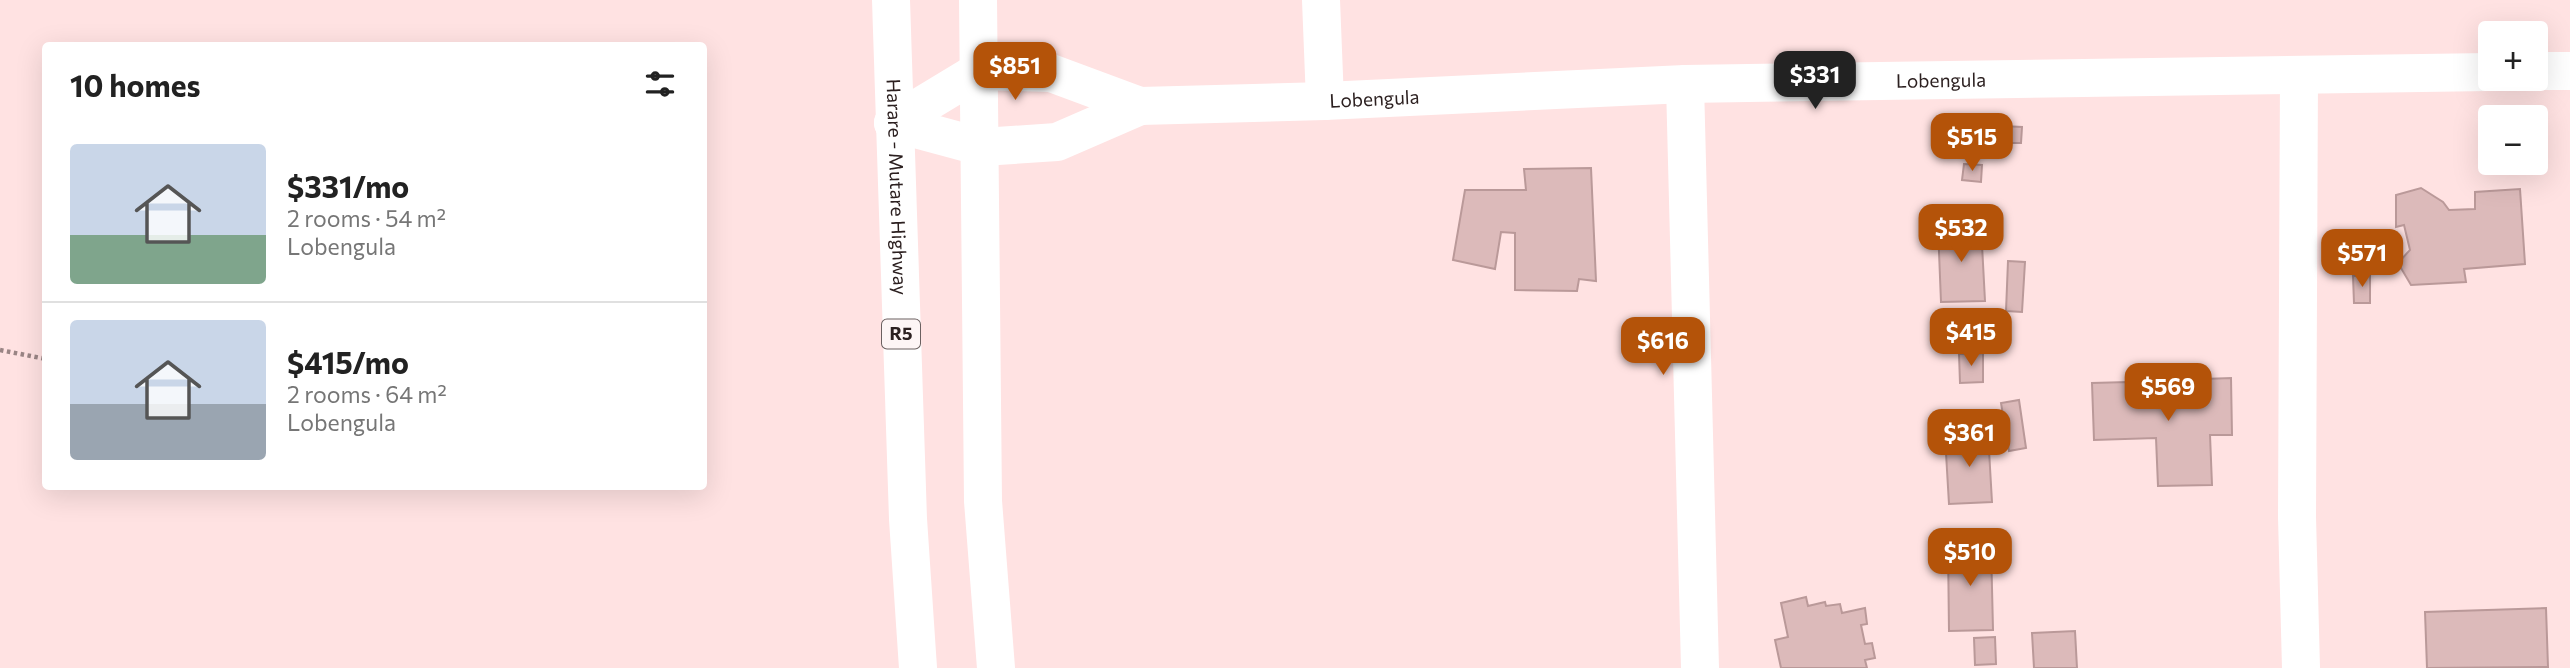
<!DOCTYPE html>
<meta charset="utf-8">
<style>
:root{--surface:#fff;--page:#f2f2f2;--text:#222;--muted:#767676;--line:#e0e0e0;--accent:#b45309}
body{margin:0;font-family:Commissioner,sans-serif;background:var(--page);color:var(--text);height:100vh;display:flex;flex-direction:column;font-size:26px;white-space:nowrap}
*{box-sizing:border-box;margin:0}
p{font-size:23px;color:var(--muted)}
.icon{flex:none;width:38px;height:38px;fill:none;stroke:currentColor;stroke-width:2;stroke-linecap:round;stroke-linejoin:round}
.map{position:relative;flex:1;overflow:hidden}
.sheet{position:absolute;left:42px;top:42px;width:665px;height:448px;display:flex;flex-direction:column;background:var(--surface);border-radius:7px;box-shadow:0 7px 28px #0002}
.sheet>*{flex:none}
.buttons{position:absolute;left:2478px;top:21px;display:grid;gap:14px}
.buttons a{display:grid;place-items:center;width:70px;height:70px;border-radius:7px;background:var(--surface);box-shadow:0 7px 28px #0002;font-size:35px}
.price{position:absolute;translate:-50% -60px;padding:0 16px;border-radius:14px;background:var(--accent);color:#fff;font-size:23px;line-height:46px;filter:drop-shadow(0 2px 4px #0008)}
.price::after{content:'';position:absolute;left:50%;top:42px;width:21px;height:16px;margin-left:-10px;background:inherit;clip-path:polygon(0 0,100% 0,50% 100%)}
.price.active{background:#222;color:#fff}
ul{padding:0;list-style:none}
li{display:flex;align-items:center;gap:21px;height:175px;padding:0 28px}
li+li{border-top:2px solid var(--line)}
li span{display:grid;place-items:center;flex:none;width:196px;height:140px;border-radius:7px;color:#555}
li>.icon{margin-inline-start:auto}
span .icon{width:84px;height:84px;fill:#fffc;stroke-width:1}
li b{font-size:30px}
h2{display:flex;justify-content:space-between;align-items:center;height:84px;padding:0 28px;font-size:30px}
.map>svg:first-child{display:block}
</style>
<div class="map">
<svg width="2570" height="668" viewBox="0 0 2570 668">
<rect width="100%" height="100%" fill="#ffe2e2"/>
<g fill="#dcbaba" stroke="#ba9999" stroke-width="2">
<polygon points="2002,126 2022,127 2021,143 2001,143"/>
<polygon points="1964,164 1982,165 1981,182 1962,180"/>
<polygon points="1591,168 1596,281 1579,279 1577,291 1515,290 1515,233 1501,232 1495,269 1453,260 1465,190 1526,190 1524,169"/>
<polygon points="2421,188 2443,202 2449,210 2475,209 2475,192 2520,189 2525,264 2464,269 2466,282 2411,285 2398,263 2410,250 2404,225 2396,227 2396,195"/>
<polygon points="1981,226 1985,301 1941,302 1938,227"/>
<polygon points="2008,261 2025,262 2022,312 2006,311"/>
<polygon points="2353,276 2370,276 2370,303 2354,303"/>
<polygon points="1983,353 1983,382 1960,383 1959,354"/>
<polygon points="2231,378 2232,435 2210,435 2212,485 2158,486 2156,438 2094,440 2092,383 2128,382 2128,388 2175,387 2175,380"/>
<polygon points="2019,400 2026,448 2009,451 2001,403"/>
<polygon points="1988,433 1992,502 1949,504 1945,436"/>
<polygon points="1948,546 1991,546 1993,630 1949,631"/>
<polygon points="1806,597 1808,606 1825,602 1826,606 1840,604 1842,613 1865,608 1867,624 1861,625 1865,644 1872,643 1875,658 1865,660 1867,668 1781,668 1775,640 1788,637 1781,603"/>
<polygon points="2546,608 2548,667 2427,668 2425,612"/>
<polygon points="2075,631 2077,668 2034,668 2032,633"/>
<polygon points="1995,637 1996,664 1975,665 1974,638"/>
</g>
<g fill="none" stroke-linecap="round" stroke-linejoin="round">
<polyline stroke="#9a8585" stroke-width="4.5" stroke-dasharray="3.5 3.5" stroke-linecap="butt" points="0,350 46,359"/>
<g stroke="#fff" stroke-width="38">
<polyline points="1321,0 1325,101"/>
<polyline points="2536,71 2570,71"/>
<polyline points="2299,75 2297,517 2301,668"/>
<polyline points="1685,84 1700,668"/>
<path id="s1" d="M893 123 979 71 1051 73 1140 106 1325 101 1685 84 2490 72"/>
<polyline points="893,123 982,147 1057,142 1140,106"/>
</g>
<g stroke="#fff" stroke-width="38">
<path id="s2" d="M891 0 908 519 918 668"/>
<polyline points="978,0 983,501 996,668"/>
</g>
</g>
<g text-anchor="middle" stroke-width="5" stroke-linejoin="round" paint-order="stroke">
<rect fill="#fdf5f5" stroke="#6b6060" stroke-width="2" x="882" y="319.5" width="38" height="29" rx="5"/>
<g font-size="18" font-weight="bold" fill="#2c2020">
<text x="901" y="340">R5</text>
</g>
<g font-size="19" fill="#2c2020" stroke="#fdf5f5">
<text dy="7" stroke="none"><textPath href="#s1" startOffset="1069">Lobengula</textPath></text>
<text dy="7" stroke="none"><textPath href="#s1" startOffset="502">Lobengula</textPath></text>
<text dy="7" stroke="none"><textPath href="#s2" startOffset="187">Harare - Mutare Highway</textPath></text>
</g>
</g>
</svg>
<div class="buttons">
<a>+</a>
<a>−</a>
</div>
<b class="price" style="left:1015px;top:102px">$851</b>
<b class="price active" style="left:1815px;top:111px">$331</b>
<b class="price" style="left:1972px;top:173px">$515</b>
<b class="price" style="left:1961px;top:264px">$532</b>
<b class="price" style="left:2362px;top:289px">$571</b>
<b class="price" style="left:1971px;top:368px">$415</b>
<b class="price" style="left:1663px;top:377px">$616</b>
<b class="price" style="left:2168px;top:423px">$569</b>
<b class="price" style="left:1969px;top:469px">$361</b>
<b class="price" style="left:1970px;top:588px">$510</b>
<section class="sheet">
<h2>10 homes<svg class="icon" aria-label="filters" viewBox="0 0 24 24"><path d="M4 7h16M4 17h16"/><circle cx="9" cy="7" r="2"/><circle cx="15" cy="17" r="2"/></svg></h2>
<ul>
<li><span style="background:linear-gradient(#c9d6e8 65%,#7fa58c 0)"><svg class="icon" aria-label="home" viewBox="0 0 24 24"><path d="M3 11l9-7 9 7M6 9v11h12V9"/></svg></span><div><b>$331/mo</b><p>2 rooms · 54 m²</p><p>Lobengula</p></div></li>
<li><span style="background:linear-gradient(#c9d6e8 60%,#9aa5b1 0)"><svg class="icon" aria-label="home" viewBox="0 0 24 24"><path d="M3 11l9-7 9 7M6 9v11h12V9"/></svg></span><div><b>$415/mo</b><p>2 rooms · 64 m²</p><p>Lobengula</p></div></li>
</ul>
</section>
</div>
